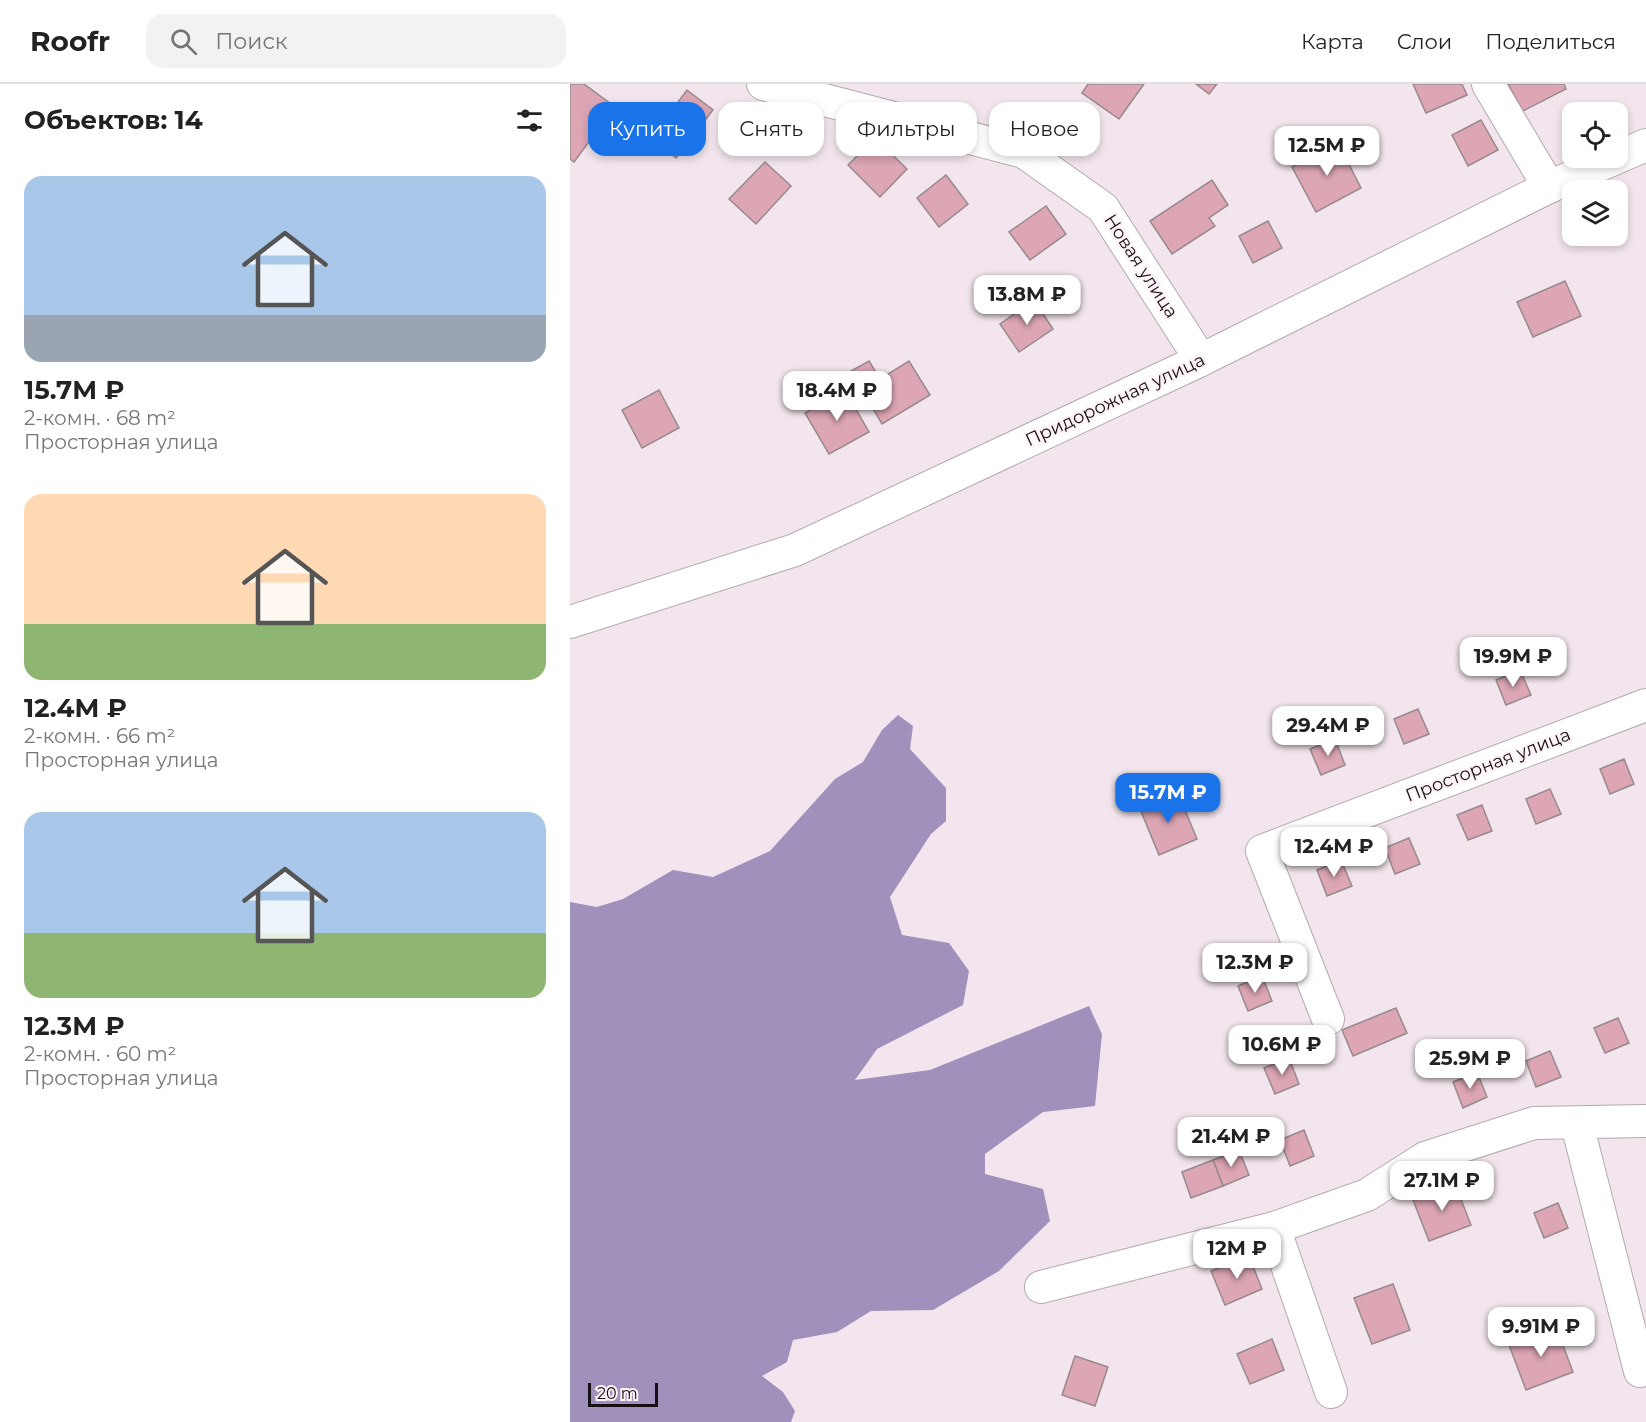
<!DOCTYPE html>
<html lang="ru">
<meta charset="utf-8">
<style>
:root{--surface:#fff;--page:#f2f2f2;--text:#222;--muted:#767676;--line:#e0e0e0;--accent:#1a73e8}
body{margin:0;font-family:Montserrat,sans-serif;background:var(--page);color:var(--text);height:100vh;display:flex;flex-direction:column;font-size:22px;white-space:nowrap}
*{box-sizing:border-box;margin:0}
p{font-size:20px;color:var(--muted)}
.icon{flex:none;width:33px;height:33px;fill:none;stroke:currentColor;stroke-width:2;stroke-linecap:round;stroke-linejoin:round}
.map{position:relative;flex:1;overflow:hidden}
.panel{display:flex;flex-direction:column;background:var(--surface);width:570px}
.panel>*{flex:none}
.hud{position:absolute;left:18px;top:18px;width:570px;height:54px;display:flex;gap:12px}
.tools{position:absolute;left:992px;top:18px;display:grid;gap:12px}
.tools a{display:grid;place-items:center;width:66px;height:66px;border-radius:12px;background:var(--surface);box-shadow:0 3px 9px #0003;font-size:30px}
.scale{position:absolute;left:18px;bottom:15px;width:70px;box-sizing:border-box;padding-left:6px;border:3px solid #151113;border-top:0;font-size:16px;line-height:21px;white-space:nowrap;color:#151113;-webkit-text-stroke:4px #fdf3f9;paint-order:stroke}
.price{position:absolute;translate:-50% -51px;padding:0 14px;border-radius:12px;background:#fff;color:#222;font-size:20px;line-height:39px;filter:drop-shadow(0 2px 3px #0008)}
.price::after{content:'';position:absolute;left:50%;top:36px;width:18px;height:14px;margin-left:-9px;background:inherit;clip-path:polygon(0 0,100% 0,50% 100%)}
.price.selected{background:var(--accent);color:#fff}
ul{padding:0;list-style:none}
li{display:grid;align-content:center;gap:12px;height:318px;padding:0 24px}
li span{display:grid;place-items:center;height:186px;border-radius:18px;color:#555}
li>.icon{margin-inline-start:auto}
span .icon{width:108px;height:108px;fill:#fffc;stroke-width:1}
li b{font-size:26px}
h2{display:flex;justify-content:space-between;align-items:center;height:72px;padding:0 24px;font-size:26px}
.pill{padding:0 21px;border-radius:18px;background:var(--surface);box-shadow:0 3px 9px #0003;font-size:21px;line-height:54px}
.pill.selected{background:var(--accent);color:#fff}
header{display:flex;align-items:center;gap:36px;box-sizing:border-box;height:84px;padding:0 30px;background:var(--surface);border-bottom:2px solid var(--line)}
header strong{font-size:28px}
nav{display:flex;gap:33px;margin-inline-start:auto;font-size:21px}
.search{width:420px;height:54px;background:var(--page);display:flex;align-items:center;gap:15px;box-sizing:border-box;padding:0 21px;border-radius:18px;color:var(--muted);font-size:22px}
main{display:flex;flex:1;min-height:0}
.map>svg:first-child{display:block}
</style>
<header>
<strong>Roofr</strong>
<div class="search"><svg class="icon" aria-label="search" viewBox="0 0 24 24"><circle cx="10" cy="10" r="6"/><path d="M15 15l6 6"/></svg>Поиск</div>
<nav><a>Карта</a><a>Слои</a><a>Поделиться</a></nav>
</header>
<main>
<section class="panel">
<h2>Объектов: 14<svg class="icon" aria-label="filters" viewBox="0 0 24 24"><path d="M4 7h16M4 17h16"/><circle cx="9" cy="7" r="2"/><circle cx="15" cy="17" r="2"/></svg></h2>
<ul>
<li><span style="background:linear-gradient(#a9c7e8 75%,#9aa5b1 0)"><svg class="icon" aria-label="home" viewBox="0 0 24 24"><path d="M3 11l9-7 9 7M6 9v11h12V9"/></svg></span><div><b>15.7M ₽</b><p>2-комн. · 68 m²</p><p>Просторная улица</p></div></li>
<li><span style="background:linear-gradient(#ffd9b3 70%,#8fb573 0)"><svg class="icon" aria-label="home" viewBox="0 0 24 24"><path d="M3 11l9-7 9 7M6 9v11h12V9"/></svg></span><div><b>12.4M ₽</b><p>2-комн. · 66 m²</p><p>Просторная улица</p></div></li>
<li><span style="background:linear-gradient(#a9c7e8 65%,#8fb573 0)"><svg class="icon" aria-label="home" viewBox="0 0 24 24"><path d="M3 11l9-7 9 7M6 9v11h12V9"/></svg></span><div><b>12.3M ₽</b><p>2-комн. · 60 m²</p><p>Просторная улица</p></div></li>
</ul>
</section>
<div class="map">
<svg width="1076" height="1338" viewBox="0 0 1076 1338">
<rect width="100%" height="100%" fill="#f2e5ed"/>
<polygon fill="#9f90bc" points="328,631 343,642 340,665 376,704 376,737 361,750 320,813 332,851 379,859 399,887 393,921 307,965 285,996 360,986 519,922 532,950 525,1022 473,1028 415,1070 415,1090 473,1105 480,1137 429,1187 363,1226 301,1227 267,1248 223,1256 217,1278 192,1292 213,1308 225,1327 221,1338 0,1338 0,818 27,823 53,815 103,786 143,793 200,767 265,695 293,678 312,646"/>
<g fill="#dca6b4" stroke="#97898c" stroke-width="1.5">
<polygon points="0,0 14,0 45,23 4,78 0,75"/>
<polygon points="518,0 574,0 549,35 512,9"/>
<polygon points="626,0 647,0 639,10"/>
<polygon points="843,0 892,0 897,11 856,29"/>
<polygon points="938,0 994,0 996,5 953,27"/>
<polygon points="117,6 143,26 106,74 81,54"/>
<polygon points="911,36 928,66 898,82 882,51"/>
<polygon points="305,54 337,85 310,113 278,81"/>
<polygon points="768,59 791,104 746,128 722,83"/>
<polygon points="195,78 221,102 186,140 159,115"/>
<polygon points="376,91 398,120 369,143 347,114"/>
<polygon points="642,96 658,121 639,134 645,142 602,170 580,137"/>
<polygon points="476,122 496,150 460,176 439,148"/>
<polygon points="698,137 712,164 683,179 669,152"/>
<polygon points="995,197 1011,232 963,253 947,218"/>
<polygon points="464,216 483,245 449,268 430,240"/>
<polygon points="299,277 310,295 339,277 360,311 312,340 281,287"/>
<polygon points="89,306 109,344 72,364 52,326"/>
<polygon points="275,306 299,348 259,370 235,329"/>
<polygon points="950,586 961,611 936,621 926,596"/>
<polygon points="848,625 859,650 834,660 824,635"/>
<polygon points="765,655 775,681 751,691 740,665"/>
<polygon points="1054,675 1064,700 1040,710 1030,685"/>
<polygon points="980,705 991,730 966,740 956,715"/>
<polygon points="608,709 627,755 589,771 570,725"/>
<polygon points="912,721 922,747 898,756 887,731"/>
<polygon points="839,754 850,780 825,790 815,764"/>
<polygon points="771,776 782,802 757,812 747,786"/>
<polygon points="692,892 702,917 678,927 668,902"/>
<polygon points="826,924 837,949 783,972 772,946"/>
<polygon points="1048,934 1059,959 1035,969 1024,944"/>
<polygon points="980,967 991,993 966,1003 956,977"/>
<polygon points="719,974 729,1000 705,1010 694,984"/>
<polygon points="907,988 917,1013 893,1024 883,998"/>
<polygon points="734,1046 744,1072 720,1082 710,1056"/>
<polygon points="669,1066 679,1091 653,1102 643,1076"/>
<polygon points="643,1076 653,1102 621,1114 612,1088"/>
<polygon points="885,1100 901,1141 859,1157 843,1116"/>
<polygon points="988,1119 998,1144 974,1154 964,1129"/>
<polygon points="679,1172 692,1205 655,1221 641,1187"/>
<polygon points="823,1200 840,1246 802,1260 784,1214"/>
<polygon points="986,1243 1003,1288 956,1306 939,1261"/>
<polygon points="702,1255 714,1286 680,1300 667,1270"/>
<polygon points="505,1272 538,1283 525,1322 492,1311"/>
</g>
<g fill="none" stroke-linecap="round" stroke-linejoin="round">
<defs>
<g id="minor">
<polyline points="193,0 454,68 533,124 631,276"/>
<polyline points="918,0 979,103"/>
<polyline points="0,538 225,466 631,276 979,103 1076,61"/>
<polyline points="758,935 692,767 1076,621"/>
<polyline points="1007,1040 1070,1287"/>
<polyline points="704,1144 761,1308"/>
<polyline points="471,1203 704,1144 797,1111 855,1074 964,1039 1076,1037"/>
</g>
</defs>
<use href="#minor" stroke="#b5a9b0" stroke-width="34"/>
<use href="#minor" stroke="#fff" stroke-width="32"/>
</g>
<g text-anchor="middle" stroke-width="5" stroke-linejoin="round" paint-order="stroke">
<g font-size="18" fill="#151113" stroke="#fdf3f9">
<text transform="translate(571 182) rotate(57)" y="6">Новая улица</text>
<text transform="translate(545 316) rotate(-25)" y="6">Придорожная улица</text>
<text transform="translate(918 681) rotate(-21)" y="6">Просторная улица</text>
</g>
</g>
</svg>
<div class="tools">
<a><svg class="icon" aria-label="locate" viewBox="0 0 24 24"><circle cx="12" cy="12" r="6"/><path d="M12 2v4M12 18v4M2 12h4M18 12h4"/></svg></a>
<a><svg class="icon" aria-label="layers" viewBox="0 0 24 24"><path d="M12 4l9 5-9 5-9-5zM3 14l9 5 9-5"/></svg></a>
</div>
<div class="scale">20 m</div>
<b class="price" style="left:757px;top:93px">12.5M ₽</b>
<b class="price" style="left:457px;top:242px">13.8M ₽</b>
<b class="price" style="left:267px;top:338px">18.4M ₽</b>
<b class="price" style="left:943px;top:604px">19.9M ₽</b>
<b class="price" style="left:758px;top:673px">29.4M ₽</b>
<b class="price selected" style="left:598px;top:740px">15.7M ₽</b>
<b class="price" style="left:764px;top:794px">12.4M ₽</b>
<b class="price" style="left:685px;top:910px">12.3M ₽</b>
<b class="price" style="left:712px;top:992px">10.6M ₽</b>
<b class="price" style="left:900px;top:1006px">25.9M ₽</b>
<b class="price" style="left:661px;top:1084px">21.4M ₽</b>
<b class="price" style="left:872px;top:1128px">27.1M ₽</b>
<b class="price" style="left:667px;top:1196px">12M ₽</b>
<b class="price" style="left:971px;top:1274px">9.91M ₽</b>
<div class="hud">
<a class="pill selected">Купить</a>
<a class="pill">Снять</a>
<a class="pill">Фильтры</a>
<a class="pill">Новое</a>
</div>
</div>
</main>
